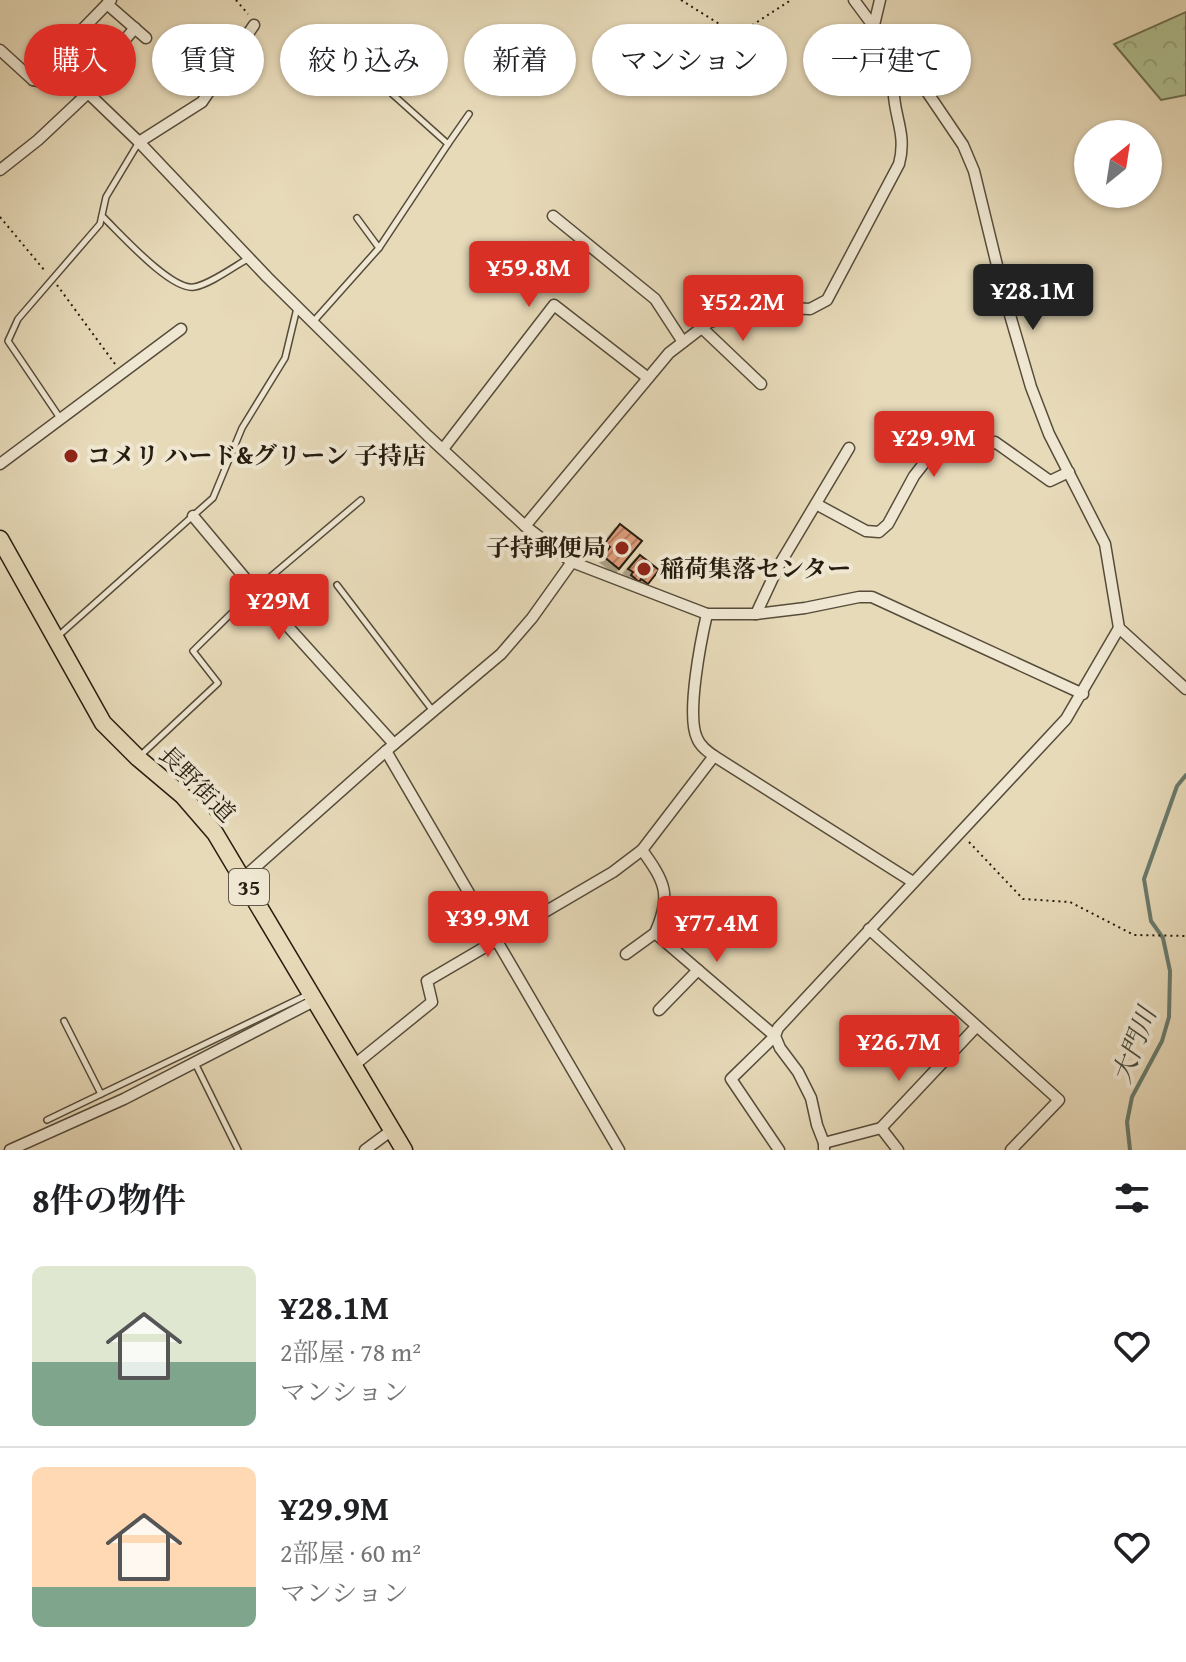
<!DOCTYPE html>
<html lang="ja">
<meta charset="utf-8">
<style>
:root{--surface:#fff;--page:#f2f2f2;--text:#202124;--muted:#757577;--line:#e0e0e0;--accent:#d93025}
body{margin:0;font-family:"Gentium Book Plus","Noto Serif JP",serif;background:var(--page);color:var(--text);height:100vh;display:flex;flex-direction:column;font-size:30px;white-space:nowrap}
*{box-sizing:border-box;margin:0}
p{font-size:26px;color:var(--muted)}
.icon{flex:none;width:44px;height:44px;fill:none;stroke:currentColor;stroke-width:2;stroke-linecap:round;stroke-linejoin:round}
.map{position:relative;height:1150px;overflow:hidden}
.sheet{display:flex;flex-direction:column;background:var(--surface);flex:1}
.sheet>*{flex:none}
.guide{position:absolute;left:24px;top:24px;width:1138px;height:72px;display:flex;gap:16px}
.needle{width:52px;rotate:30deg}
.buttons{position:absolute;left:1074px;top:120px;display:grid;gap:16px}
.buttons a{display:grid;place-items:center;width:88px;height:88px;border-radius:50%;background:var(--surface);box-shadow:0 2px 6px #0004;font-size:40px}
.price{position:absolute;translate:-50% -68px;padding:0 18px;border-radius:8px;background:var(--accent);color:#fff;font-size:26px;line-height:52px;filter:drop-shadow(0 2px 4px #0008)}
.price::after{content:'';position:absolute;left:50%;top:48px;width:24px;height:18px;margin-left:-12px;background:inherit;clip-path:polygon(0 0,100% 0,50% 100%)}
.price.on{background:#222;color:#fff}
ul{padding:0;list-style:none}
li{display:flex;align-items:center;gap:24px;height:200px;padding:0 32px}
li+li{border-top:2px solid var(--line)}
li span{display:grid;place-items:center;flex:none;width:224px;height:160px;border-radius:12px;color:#555}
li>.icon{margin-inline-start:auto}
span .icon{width:96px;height:96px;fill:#fffc;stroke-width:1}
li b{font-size:34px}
h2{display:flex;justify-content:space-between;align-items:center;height:96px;padding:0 32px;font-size:34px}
.pill{padding:0 28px;border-radius:36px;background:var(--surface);box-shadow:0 2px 6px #0004;font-size:28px;line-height:72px}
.pill.on{background:var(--accent);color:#fff}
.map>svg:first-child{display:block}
</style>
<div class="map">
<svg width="1186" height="1150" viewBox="0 0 1186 1150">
<defs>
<pattern id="forest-crowns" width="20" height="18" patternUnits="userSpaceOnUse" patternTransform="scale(2)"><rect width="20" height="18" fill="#b1c192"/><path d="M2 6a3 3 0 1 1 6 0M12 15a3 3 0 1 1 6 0" fill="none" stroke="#98a57d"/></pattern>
<pattern id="building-hatch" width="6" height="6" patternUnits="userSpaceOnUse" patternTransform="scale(2)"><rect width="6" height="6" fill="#df9c7c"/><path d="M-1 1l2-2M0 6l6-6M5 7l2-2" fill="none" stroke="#b57e64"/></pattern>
<filter id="shadow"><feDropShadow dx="-4.5" dy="4.5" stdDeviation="0" flood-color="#0004"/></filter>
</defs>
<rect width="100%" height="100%" fill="#e7dab9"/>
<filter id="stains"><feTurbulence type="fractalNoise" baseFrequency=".0025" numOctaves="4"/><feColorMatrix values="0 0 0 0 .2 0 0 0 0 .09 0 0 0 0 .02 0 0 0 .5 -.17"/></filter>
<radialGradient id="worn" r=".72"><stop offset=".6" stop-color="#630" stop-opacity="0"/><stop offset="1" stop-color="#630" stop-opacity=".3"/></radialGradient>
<polygon fill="url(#forest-crowns)" stroke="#6c6e50" stroke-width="2" points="1186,12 1186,95 1161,100 1114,44"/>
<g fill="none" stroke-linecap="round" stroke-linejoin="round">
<polyline stroke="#6a7b6d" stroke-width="4" points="1130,1150 1127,1122 1132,1097 1162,1041 1169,1017 1170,971 1163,938 1151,921 1144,879 1177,786 1186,775"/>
</g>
<g fill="url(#building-hatch)" stroke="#261c0f" stroke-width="2" filter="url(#shadow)">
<polygon points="620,524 642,541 619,569 603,556 610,547 605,543"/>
<polygon points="640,555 659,570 648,584 641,579 639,582 631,575 633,572 628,569"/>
</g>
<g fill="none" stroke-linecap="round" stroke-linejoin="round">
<defs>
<g id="lane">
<polyline points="390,92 448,144 469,114"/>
<path d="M102 216C119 232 171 291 194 287 209 285 235 266 249 258"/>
<polyline points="357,218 379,248 448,144"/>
<polyline points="313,322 379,248"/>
<polyline points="60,418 8,341 18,319 100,224 106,197 139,142"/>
<polyline points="337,585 433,711"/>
<polyline points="57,637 213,498 242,428 285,358 297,308"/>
<polyline points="141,755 218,683 193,651 255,590 361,500"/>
<polyline points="64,1021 101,1094"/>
<polyline points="195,1063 238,1150"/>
<polyline points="47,1120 309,994"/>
</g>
<g id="street">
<polyline points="854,0 900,62 919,80 963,145 974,171 1005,298 1031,387 1049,434 1105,544 1119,628 1186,689"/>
<polyline points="107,4 146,38"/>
<polyline points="874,25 880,0"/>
<polyline points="0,50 33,80 88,93 139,142 267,277 428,436 525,526 572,562 707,614 756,614 805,608 859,597 872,597 1083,694"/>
<polyline points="33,80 111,0"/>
<polyline points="139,142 202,102 254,25"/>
<polyline points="0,170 38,140 88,93 91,79 135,28"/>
<polyline points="553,216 655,299 683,342"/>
<polyline points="702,328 761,384"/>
<polyline points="443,449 554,305 648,378"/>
<polyline points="0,464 181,329"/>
<polyline points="816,504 866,531 879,532 888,524 914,476 943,439 973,456 995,442 1050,481 1069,472"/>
<polyline points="193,516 255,590 394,744"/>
<path d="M525 526 669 353 708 323 733 314 766 307 810 309 827 300 899 164C910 124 882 105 900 62"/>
<path d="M707 614C701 640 686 715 697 738 700 746 707 751 714 756L913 882"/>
<polyline points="756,614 778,567 849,448"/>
<polyline points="386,751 619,1150"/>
<path d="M642 850C665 882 672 895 655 933L698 970"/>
<polyline points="243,878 386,751 501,654 532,618 572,562"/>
<polyline points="869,929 1059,1100 1011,1150"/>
<polyline points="626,954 655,933"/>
<polyline points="659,1010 698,970 775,1036 731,1079 779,1150"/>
<polyline points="353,1066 432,1002 427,981 613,872 642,850 714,756"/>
<polyline points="881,1128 898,1150"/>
<polyline points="824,1143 881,1128 976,1027"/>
<polyline points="10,1150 124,1099 314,1001"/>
<polyline points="365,1150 392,1130"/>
<polyline points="824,1150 824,1143 817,1125 811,1098 798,1072 780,1048 775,1036 778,1028 1066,719 1119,628"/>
</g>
<polyline id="primary" points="0,539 103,723 138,758 183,796 215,833 404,1150"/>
</defs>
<use href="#lane" stroke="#564c3a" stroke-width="8"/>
<use href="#street" stroke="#564c3a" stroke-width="13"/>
<use href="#primary" stroke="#261c0f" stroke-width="19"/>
<g stroke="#261c0f" stroke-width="2" stroke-dasharray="2 4" stroke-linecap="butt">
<polyline points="236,0 248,14"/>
<polyline points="681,0 737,35 791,0"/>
<polyline points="0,217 45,271"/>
<polyline points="57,285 115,364"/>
<polyline points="969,842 1023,899 1070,902 1134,935 1186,936"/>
</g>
<use href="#lane" stroke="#efe7d2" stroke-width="5"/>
<use href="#street" stroke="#efe7d2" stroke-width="10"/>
<use href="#primary" stroke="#e7dab9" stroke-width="16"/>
</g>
<g fill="#8f2418" stroke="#efe7d2" stroke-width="3">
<circle cx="71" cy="456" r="8"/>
<circle cx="622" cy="548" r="8"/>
<circle cx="644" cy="569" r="8"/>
</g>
<g text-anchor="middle" stroke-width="8" stroke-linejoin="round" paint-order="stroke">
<rect fill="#efe7d2" stroke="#62594a" stroke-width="2" x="229" y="869" width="40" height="36" rx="6"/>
<g font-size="22" font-weight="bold" fill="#261c0f">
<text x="249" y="895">35</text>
</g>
<g font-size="24" font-weight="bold" fill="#261c0f" stroke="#efe7d2" text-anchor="start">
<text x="87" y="464">コメリ ハード&amp;グリーン 子持店</text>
<text x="606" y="556" text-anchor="end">子持郵便局</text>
<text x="660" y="577">稲荷集落センター</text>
</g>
<g font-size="24" fill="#261c0f" stroke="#efe7d2">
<text transform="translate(197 784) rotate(45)" y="8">長野街道</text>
</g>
<g font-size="26" font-style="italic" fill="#484c3e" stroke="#efe7d2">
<text transform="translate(1134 1045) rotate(-69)" y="9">大門川</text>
</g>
</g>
<rect width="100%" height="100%" filter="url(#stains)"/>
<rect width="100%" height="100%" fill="url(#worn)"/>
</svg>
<div class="buttons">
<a><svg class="needle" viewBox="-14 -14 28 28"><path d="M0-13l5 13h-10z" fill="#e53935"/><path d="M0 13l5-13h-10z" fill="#757577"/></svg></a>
</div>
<b class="price" style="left:529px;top:309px">¥59.8M</b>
<b class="price on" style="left:1033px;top:332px">¥28.1M</b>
<b class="price" style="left:743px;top:343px">¥52.2M</b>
<b class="price" style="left:934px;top:479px">¥29.9M</b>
<b class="price" style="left:279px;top:642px">¥29M</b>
<b class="price" style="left:488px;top:959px">¥39.9M</b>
<b class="price" style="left:717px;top:964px">¥77.4M</b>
<b class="price" style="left:899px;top:1083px">¥26.7M</b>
<div class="guide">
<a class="pill on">購入</a>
<a class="pill">賃貸</a>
<a class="pill">絞り込み</a>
<a class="pill">新着</a>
<a class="pill">マンション</a>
<a class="pill">一戸建て</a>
</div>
</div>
<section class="sheet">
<h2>8件の物件<svg class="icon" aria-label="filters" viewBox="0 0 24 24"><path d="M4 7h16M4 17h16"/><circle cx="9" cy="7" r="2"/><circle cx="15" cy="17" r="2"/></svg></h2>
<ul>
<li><span style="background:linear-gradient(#dfe7d0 60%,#7fa58c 0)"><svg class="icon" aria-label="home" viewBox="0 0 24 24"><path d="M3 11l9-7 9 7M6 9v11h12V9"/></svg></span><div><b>¥28.1M</b><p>2部屋 · 78 m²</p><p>マンション</p></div><svg class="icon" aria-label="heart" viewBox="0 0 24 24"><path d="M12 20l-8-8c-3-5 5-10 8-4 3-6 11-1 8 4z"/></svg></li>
<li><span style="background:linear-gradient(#ffd9b3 75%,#7fa58c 0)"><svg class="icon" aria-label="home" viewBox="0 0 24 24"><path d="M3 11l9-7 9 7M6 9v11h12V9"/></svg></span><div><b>¥29.9M</b><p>2部屋 · 60 m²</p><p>マンション</p></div><svg class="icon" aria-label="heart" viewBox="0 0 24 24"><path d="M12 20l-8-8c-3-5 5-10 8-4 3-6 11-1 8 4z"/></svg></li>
</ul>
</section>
